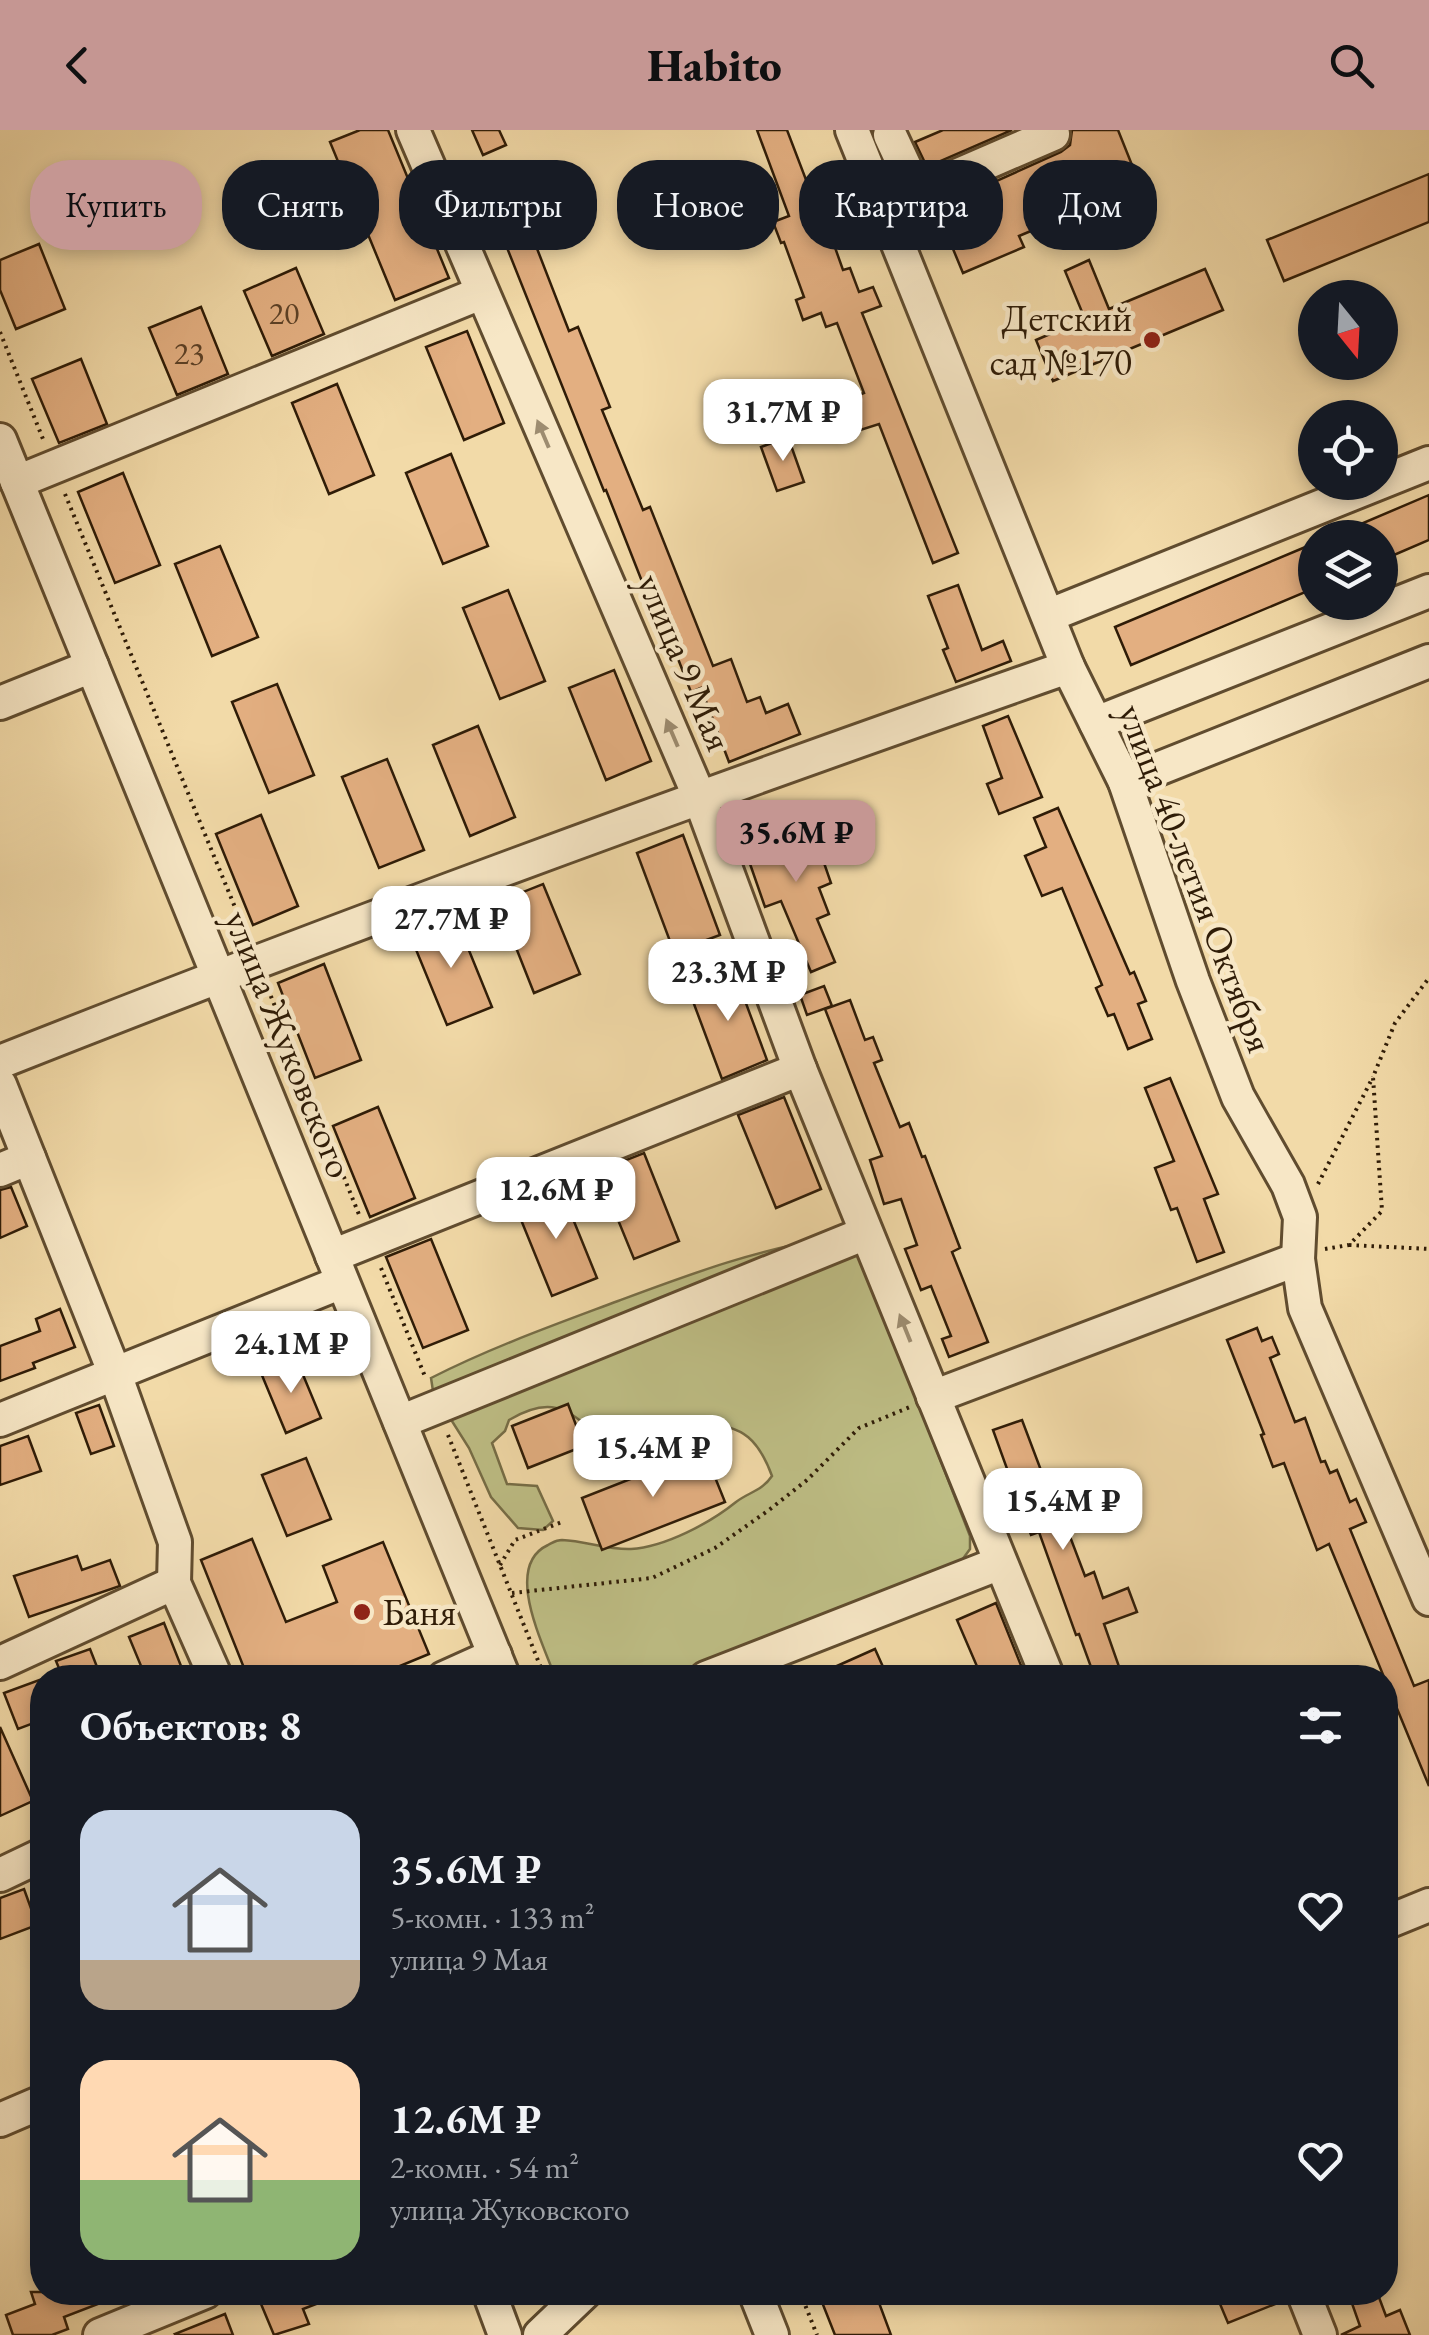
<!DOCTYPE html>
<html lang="ru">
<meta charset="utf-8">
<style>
:root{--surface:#171b24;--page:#242831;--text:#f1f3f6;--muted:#9ea1a6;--accent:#c59692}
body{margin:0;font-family:"EB Garamond",serif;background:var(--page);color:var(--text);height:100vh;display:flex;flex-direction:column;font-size:38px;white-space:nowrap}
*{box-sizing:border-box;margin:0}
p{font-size:32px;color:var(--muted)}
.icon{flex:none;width:55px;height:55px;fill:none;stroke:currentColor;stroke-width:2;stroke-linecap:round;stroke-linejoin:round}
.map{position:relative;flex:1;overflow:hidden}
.sheet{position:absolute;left:30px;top:1535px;width:1368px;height:640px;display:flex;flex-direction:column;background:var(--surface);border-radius:40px;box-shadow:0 5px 15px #0003}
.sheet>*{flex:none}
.guide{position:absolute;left:30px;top:30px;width:1370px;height:90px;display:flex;gap:20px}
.needle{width:65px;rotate:162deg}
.fabs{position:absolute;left:1298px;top:150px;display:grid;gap:20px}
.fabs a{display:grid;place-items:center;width:100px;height:100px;border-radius:50%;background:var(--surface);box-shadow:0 5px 15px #0003;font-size:50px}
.price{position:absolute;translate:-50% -85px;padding:0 22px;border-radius:20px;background:#fff;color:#222;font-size:32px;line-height:65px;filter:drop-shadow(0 2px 5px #0008)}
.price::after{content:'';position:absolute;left:50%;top:60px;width:30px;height:22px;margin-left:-15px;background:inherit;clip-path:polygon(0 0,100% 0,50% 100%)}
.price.selected{background:var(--accent);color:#111}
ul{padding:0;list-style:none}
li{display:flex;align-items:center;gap:30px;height:250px;padding:0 50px}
li span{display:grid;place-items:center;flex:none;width:280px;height:200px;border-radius:30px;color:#555}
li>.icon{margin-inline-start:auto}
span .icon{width:120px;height:120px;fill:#fffc;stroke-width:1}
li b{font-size:42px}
h2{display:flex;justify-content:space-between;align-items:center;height:120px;padding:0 50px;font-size:42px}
.chip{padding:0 35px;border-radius:40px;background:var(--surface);box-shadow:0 5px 15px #0003;font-size:35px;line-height:90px}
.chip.selected{background:var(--accent);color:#111}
header{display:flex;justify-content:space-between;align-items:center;height:130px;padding:0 50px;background:var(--accent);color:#111;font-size:45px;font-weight:800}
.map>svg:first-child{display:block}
</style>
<header><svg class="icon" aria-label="back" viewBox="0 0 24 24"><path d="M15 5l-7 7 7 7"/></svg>Habito<svg class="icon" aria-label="search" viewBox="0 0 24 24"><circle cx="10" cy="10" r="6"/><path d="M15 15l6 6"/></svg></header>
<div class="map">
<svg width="1429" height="2205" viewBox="0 0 1429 2205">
<rect width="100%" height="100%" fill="#f2daa8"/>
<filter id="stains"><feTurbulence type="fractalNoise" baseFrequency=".002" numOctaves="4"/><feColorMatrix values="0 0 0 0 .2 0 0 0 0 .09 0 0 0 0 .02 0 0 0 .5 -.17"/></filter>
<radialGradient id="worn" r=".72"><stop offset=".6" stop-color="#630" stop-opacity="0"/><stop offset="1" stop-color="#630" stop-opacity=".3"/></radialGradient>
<path fill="#bebe85" stroke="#766d46" stroke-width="2.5" d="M833 1108 846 1111 862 1129 970 1406V1419L962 1430 941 1444 838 1478 688 1547H555C543 1513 503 1436 548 1415 554 1412 556 1410 562 1410 586 1411 607 1420 631 1419 665 1417 710 1393 736 1372 749 1362 762 1361 772 1346 759 1311 744 1295 705 1294 699 1294 688 1292 682 1293 659 1300 649 1330 622 1323 611 1320 605 1313 597 1305 566 1276 548 1267 509 1290L505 1301 492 1313 507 1354 537 1356 553 1391 543 1400 518 1398 491 1367 469 1318 433 1261 431 1248C492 1217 554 1195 618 1171 688 1145 759 1118 833 1108Z"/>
<g fill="#e3af81" stroke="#2f1c07" stroke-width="2.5">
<polygon points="360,0 388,0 449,148 395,170 330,12"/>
<polygon points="472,0 499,0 506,15 483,25"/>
<polygon points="757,0 787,0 816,76 833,70 840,90 827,95 843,140 850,138 859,162 873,157 881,176 862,183 958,423 933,433 879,294 854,302 843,271 864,263 837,193 826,197 821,183 803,190 796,170 804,167 784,112 781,113 773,92 789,86"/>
<polygon points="943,0 1012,0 927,37 915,12"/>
<polygon points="1072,0 1118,0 1140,55 1019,106 1024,117 963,143 936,78 1061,22 1070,15"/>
<polygon points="1429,44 1429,92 1284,151 1267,110"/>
<polygon points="510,49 569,201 578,197 610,277 602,280 643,380 650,377 713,536 731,529 747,572 760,567 766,583 788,574 800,604 729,632 701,558 691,562 650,457 645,459 606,360 604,361 484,60"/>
<polygon points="39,114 65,179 16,199 0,160 0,130"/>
<polygon points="1089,130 1109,179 1205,139 1223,180 1053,251 1036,210 1085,189 1065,141"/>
<polygon points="296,138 324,204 272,226 244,161"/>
<polygon points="201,177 228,244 177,265 149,198"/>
<polygon points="467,201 504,293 464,310 426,217"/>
<polygon points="81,229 107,294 59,313 32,249"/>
<polygon points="337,254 374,345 329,364 292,273"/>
<polygon points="788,307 804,352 777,361 761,317"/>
<polygon points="451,324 488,416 443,434 406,343"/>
<polygon points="123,343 160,435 115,453 78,362"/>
<polygon points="1429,365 1429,410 1380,431 1380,408 1328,408"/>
<polygon points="1315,413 1315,458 1131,535 1115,497"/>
<polygon points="220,416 258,507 212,526 175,434"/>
<polygon points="958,455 982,520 1003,511 1011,531 956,552 943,520 948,518 928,466"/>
<polygon points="508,460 545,551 500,569 463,478"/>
<polygon points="614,540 651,631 606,650 569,558"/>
<polygon points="277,554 314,645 269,663 232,572"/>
<polygon points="1008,586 1042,667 999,684 987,654 1002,648 983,596"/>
<polygon points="478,596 515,687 470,706 433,615"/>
<polygon points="387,629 424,720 379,738 342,647"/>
<polygon points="1058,678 1130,844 1134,842 1146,871 1138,874 1152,909 1128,919 1114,884 1108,886 1096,858 1102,855 1062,758 1042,766 1025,726 1046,717 1034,688"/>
<polygon points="786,682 798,716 825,706 832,727 823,730 831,753 819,758 829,784 817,789 835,832 811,842 781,771 765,777 749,731 770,724 758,692"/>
<polygon points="261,685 298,776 253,795 216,704"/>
<polygon points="683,705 720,805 674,822 637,723"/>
<polygon points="543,754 580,844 534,863 498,772"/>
<polygon points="455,786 492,877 447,895 410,805"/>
<polygon points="324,834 361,930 315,948 278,853"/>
<polygon points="734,841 767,930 722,949 688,858"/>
<polygon points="824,856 832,876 807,885 800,865"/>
<polygon points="850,870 865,910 873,907 882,930 874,933 900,997 909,993 922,1027 925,1026 960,1118 952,1122 988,1212 949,1227 942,1209 951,1206 931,1156 921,1160 905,1119 917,1115 901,1069 884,1074 870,1030 882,1026 825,879"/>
<polygon points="1170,948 1218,1064 1204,1069 1224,1122 1197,1132 1177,1078 1171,1080 1155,1038 1174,1031 1145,958"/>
<polygon points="784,967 821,1059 776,1078 738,985"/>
<polygon points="378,977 415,1068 370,1087 333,996"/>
<polygon points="644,1023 679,1111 634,1129 598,1041"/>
<polygon points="11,1057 27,1096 0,1108 0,1060"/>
<polygon points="560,1057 597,1148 552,1166 515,1075"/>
<polygon points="431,1109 468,1200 423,1218 386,1127"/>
<polygon points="60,1179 75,1217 33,1233 35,1238 0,1251 0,1216 40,1201 36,1189"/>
<polygon points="1257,1198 1262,1211 1272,1207 1279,1224 1270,1228 1295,1292 1305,1288 1321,1332 1325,1331 1330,1343 1337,1340 1350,1372 1356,1369 1366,1392 1350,1399 1414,1556 1429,1550 1429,1656 1329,1414 1317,1420 1284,1333 1273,1337 1261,1305 1264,1304 1227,1210"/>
<polygon points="296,1228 321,1288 286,1303 261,1243"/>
<polygon points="568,1274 584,1316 528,1338 512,1296"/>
<polygon points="99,1275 114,1316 91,1324 76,1283"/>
<polygon points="1022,1290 1045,1351 1052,1349 1061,1374 1058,1375 1085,1446 1094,1442 1103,1468 1128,1458 1137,1482 1104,1494 1123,1548 1095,1548 1079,1504 1076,1505 1039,1402 1031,1405 993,1300"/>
<polygon points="28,1306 41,1341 0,1355 0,1316"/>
<polygon points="704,1320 725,1372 602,1420 582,1368"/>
<polygon points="306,1328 331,1389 287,1406 262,1345"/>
<polygon points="252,1409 286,1492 337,1472 323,1436 383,1412 429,1524 371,1548 248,1548 201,1430"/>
<polygon points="77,1426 82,1440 110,1430 120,1456 29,1487 14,1446"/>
<polygon points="996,1473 1026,1548 982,1548 957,1490"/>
<polygon points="164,1493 181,1536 146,1548 129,1507"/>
<polygon points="90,1519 99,1542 85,1548 63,1548 56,1531"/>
<polygon points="875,1519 888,1548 810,1548"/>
<polygon points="42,1549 42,1590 18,1599 4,1563"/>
<polygon points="0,1597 33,1671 0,1686"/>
<polygon points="24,1759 37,1795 0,1809 0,1768"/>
<polygon points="31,2162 124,2162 124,2164 64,2187 68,2199 52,2205 13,2205 6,2185 35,2174"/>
<polygon points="256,2162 341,2162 342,2164 303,2179 309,2194 274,2205"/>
<polygon points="818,2162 875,2162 891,2205 835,2205"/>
<polygon points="1215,2162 1283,2162 1285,2170 1228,2193"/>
<polygon points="1348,2162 1377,2162 1386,2186 1400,2180 1410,2205 1341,2205 1360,2196"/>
<polygon points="225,2184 233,2205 176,2205 175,2204"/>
</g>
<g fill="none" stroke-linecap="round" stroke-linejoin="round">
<defs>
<g id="minor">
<polyline points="413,0 699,666 800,939 1048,1548"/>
<polyline points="852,0 1068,537 1125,652 1193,851 1238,967 1288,1055 1300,1087 1298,1129 1305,1178 1429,1469"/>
<polyline points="890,5 917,63 1053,4"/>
<polyline points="0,310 504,1548"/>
<polyline points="17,352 481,163"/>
<polyline points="1050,485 1429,333"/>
<polyline points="0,573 92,536"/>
<polyline points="1096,593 1429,461"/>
<polyline points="1125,652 1429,531"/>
<path d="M0 932C353 792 710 662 1068 537"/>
<polyline points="0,955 115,1244 175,1412 174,1453 216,1548"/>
<polyline points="0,1040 29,1028"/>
<polyline points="332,1126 800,939"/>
<polyline points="933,1267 1298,1129"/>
<polyline points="0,1290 342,1152"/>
<polyline points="400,1292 866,1103"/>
<polyline points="0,1533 174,1453"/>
<polyline points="444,1548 495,1525"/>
<polyline points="706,1548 1000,1433"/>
<polyline points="0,1745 42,1725"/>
<polyline points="1385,1793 1429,1775"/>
<polyline points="0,1990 42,1972"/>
<polyline points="489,2162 505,2205"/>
<polyline points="755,2162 772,2205"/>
<polyline points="1303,2162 1320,2205"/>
<polyline points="100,2205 205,2162"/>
<polyline points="540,2205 585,2162"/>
</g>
</defs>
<use href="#minor" stroke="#604c2f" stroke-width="38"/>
<g stroke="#2f1c07" stroke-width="4" stroke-dasharray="2.5 5" stroke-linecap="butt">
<polyline points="0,202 43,309"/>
<polyline points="65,364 246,804"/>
<polyline points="268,859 360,1087"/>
<polyline points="1318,1054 1373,947"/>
<polyline points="1349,1115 1429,1119"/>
<polyline points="1325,1119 1349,1115 1382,1081 1373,947 1395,893 1429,848"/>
<polyline points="381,1138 426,1249"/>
<polyline points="448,1305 545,1548"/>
<polyline points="500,1435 515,1410 562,1392"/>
<polyline points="512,1463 652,1448 715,1418 769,1380 807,1350 859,1298 910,1277"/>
<polyline points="800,2162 817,2205"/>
</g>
<use href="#minor" stroke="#f7e7c6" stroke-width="32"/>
</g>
<defs><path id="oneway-solid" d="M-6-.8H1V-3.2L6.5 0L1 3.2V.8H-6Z" transform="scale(2.5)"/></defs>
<g fill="#9d8c70">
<use href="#oneway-solid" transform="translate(543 304) rotate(-113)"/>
<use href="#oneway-solid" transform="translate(672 603) rotate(-113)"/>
<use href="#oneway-solid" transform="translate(905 1198) rotate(-112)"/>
</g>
<g fill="#8f2418" stroke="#f7e7c6" stroke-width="4">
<circle cx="1152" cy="210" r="10"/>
<circle cx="362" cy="1482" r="10"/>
</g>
<g text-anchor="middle" stroke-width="9" stroke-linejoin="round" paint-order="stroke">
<g font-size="32" fill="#5c4126">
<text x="284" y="194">20</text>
<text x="189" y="234">23</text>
</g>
<g font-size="38" fill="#2f1c07" stroke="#f7e7c6" text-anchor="end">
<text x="1132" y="201">Детский<tspan x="1132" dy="44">сад №170</tspan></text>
<text x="382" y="1495" text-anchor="start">Баня</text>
</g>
<g font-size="38" fill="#2f1c07" stroke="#f7e7c6">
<text transform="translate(685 532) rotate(67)" y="13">улица 9 Мая</text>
<text transform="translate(1196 748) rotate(69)" y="13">улица 40-летия Октября</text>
<text transform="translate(289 914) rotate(68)" y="13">улица Жуковского</text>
</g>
</g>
<rect width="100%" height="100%" filter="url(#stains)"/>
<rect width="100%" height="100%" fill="url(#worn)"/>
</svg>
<div class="fabs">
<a><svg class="needle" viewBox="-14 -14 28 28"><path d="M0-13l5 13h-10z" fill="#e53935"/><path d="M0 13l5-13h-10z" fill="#9ea1a6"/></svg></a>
<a><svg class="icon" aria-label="locate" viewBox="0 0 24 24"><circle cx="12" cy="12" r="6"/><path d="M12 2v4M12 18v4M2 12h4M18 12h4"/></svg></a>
<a><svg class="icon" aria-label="layers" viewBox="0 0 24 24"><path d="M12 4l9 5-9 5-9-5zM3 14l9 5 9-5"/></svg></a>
</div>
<b class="price" style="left:783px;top:334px">31.7M ₽</b>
<b class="price selected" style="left:796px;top:755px">35.6M ₽</b>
<b class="price" style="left:451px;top:841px">27.7M ₽</b>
<b class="price" style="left:728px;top:894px">23.3M ₽</b>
<b class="price" style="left:556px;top:1112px">12.6M ₽</b>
<b class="price" style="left:291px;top:1266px">24.1M ₽</b>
<b class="price" style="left:653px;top:1370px">15.4M ₽</b>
<b class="price" style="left:1063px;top:1423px">15.4M ₽</b>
<div class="guide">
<a class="chip selected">Купить</a>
<a class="chip">Снять</a>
<a class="chip">Фильтры</a>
<a class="chip">Новое</a>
<a class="chip">Квартира</a>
<a class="chip">Дом</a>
</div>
<section class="sheet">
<h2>Объектов: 8<svg class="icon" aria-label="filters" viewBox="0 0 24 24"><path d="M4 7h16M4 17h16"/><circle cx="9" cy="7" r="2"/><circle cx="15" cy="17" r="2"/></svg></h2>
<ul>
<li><span style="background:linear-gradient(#c9d6e8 75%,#b9a48a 0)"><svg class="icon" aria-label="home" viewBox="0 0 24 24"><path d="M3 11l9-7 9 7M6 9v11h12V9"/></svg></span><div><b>35.6M ₽</b><p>5-комн. · 133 m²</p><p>улица 9 Мая</p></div><svg class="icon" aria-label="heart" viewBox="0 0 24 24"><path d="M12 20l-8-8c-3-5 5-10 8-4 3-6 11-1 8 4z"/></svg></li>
<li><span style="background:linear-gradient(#ffd9b3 60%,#8fb573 0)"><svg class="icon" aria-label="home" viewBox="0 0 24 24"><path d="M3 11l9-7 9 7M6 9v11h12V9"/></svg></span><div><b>12.6M ₽</b><p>2-комн. · 54 m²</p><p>улица Жуковского</p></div><svg class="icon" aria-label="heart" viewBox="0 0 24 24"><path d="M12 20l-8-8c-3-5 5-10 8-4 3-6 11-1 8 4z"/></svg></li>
</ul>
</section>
</div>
